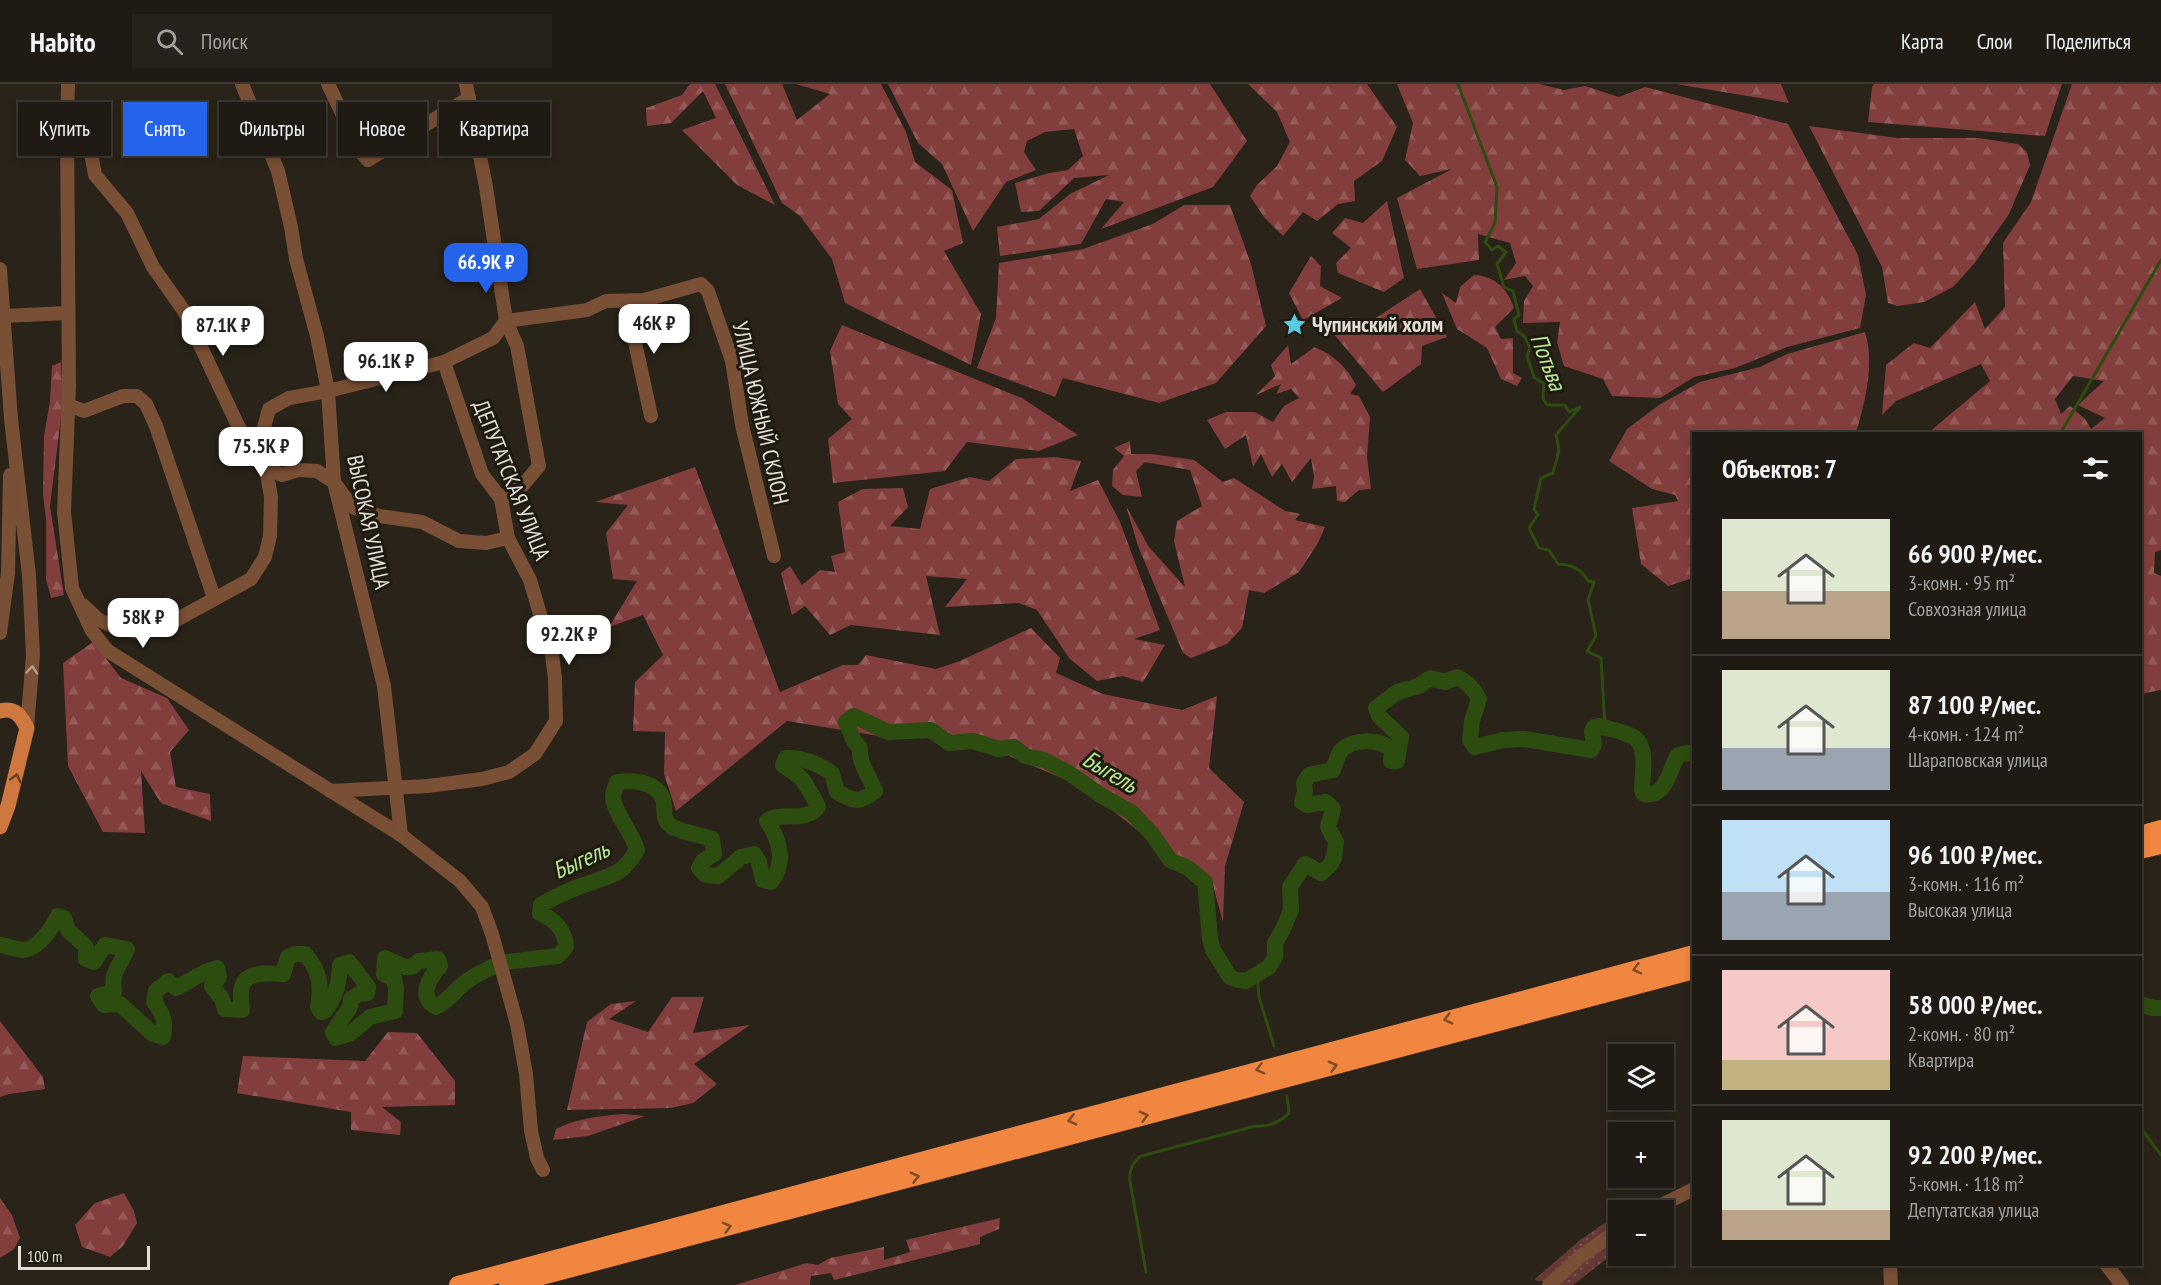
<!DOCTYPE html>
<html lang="ru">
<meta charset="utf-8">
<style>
:root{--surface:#1f1a13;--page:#27231c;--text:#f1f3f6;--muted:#a1a1a0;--line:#3c3833;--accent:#2563eb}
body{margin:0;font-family:"PT Sans Narrow",sans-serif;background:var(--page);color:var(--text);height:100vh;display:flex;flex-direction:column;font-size:22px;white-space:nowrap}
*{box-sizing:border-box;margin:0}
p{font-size:20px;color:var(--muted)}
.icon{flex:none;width:33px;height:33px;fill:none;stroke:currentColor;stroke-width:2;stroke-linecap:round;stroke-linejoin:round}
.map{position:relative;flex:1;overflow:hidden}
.details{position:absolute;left:1692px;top:348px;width:450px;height:834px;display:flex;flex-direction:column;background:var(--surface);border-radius:0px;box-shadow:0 3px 9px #0003,0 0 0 2px var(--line)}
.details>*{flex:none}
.banner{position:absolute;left:18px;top:18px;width:570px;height:54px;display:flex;gap:12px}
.tools{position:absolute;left:1608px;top:960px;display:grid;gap:12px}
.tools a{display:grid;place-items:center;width:66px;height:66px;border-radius:0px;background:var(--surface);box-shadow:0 3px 9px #0003,0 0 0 2px var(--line);font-size:30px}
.scale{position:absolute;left:18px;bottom:15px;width:132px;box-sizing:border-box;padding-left:6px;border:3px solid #e3ded8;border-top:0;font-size:16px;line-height:21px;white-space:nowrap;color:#e3ded8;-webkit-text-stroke:4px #1f1a10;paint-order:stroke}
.price{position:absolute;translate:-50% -51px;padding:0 14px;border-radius:12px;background:#fff;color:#222;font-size:20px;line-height:39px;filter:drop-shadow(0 2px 3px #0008)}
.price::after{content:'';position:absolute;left:50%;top:36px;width:18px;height:14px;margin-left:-9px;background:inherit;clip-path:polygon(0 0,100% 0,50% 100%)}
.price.on{background:var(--accent);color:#fff}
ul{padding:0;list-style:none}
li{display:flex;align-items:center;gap:18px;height:150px;padding:0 30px}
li+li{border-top:2px solid var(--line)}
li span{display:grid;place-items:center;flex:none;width:168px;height:120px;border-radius:0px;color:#555}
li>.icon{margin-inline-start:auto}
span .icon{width:72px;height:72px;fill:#fffc;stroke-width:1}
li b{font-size:26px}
h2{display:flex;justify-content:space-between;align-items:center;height:72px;padding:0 30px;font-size:26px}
.chip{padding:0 21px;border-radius:0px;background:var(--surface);box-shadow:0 3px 9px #0003,0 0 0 2px var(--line);font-size:21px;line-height:54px}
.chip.on{background:var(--accent);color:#fff}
header{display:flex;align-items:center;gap:36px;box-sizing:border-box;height:84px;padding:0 30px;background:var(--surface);border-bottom:2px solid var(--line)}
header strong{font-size:28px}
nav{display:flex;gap:33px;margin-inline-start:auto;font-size:21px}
.search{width:420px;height:54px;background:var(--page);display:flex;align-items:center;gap:15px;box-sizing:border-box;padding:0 21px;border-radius:0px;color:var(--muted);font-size:22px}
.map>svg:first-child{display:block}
</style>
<header>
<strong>Habito</strong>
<div class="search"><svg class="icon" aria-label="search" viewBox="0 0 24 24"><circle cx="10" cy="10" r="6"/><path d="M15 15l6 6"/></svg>Поиск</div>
<nav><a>Карта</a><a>Слои</a><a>Поделиться</a></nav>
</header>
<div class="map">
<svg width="2161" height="1201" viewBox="0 0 2161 1201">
<defs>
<pattern id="grass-dots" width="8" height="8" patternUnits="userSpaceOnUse" patternTransform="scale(1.5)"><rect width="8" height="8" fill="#663835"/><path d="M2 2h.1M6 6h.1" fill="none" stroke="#7c5452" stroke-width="1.8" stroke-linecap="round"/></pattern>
<pattern id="forest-firs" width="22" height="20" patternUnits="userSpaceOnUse" patternTransform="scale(1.5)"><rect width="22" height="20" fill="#823e3c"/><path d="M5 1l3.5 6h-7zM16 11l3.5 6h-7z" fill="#945957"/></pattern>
</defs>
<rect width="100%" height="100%" fill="#292319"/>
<g fill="url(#grass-dots)">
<polygon points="1618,1130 1618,1139 1599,1152 1544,1197 1537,1197 1535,1195 1580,1156"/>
<polygon points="1618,1151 1618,1166 1573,1201 1556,1201"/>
</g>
<g fill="url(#forest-firs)" fill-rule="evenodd">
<polygon points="690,0 715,0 775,121 737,101 682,46 716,34 703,7 671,39 647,42 646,24 682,11"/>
<polygon points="725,0 782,0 797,36 830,10 796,0 881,0 906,48 915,78 952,106 963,159 944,167 981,230 971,281 845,219 832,175 800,132 782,119"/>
<polygon points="888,0 1210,0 1247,57 1213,103 1101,145 1124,118 1106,115 1081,160 1000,172 997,143 1039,135 1070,110 1109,91 1074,94 1039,127 1021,128 1015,99 1049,89 1068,86 1083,72 1074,45 1045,48 1027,57 1024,68 1036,86 1006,98 973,147 942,80 918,59"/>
<polygon points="1248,0 1367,0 1397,43 1382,77 1354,97 1355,117 1338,120 1317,137 1303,128 1283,152 1264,133 1250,112 1257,101 1277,82 1290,58 1277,28"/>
<polygon points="1397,0 1539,0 1564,6 1585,2 1619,13 1645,3 1788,40 1858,171 1866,211 1860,244 1787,263 1735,284 1694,293 1660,314 1612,312 1603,295 1564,282 1557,258 1560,238 1523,239 1524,217 1533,202 1525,192 1504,196 1516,179 1510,159 1478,150 1479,176 1417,185 1397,114 1452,85 1420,92 1405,76 1413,39"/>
<polygon points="1676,0 1781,0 1789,19"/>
<polygon points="1874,0 2062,0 2045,52 1868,38 1872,3"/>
<path d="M2072 0H2161V466L2155 468 2154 489 2161 492V606L2141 610 2140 350 1928 349 1990 297 1981 280 1896 317 1882 331 1886 281 1914 259 1930 264 1975 218 1985 245 2005 223 2003 159 2031 118ZM2073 292 2104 297 2078 321 2105 334 2091 345 2085 335 2070 322 2061 330 2055 315Z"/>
<polygon points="1809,42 1897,54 1978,54 2018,60 2027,68 2030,81 2009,130 1974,180 1953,203 1924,218 1898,222 1888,219 1882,183"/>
<polygon points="1387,117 1404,194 1384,208 1338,189 1336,179 1351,164 1332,149 1345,134 1363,139"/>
<polygon points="1184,121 1230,121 1251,180 1266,242 1216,299 1159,319 1063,294 1055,313 977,284 996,234 999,179 1083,165 1153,140"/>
<polygon points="1311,172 1321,182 1320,202 1342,214 1303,236 1289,209"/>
<path d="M1474 191C1495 192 1508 205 1514 224L1495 243 1501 255 1513 254V289L1522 294 1517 302 1501 295 1487 264 1457 245 1442 209 1456 219 1460 203Z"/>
<polygon points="1420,205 1447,253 1422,262 1421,280 1383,308 1332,248 1351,233 1362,243"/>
<polygon points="842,241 1022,314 1078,351 1039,367 967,358 945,387 833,399 828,355 852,335 838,320 830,267"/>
<path d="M1865 248C1875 280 1865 318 1856 349L1694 350 1693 494 1668 502 1641 480 1632 424 1678 417 1675 411 1652 405 1609 377 1627 345 1659 321 1700 298 1760 283 1787 270Z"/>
<path d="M1288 261 1291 280 1315 263C1333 271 1347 283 1356 301L1350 310 1359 312 1370 333 1367 373 1371 405 1359 406 1345 418 1337 417 1336 402 1312 405 1314 393 1311 374 1292 398 1282 380 1272 393 1261 370 1253 383 1246 351 1225 365 1207 336 1226 328H1255L1273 338 1284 322 1299 314 1291 305 1276 310 1281 300 1256 311 1275 292 1271 281Z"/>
<polygon points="61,278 63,317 50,422 64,511 51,514 46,495 46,435 43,410 44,352 50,317 52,282"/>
<polygon points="1130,357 1131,370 1152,370 1194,376 1223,398 1234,394 1285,427 1300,430 1295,436 1325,443 1318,459 1299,488 1264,509 1249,506 1242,544 1227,560 1191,574 1183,569 1138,462 1126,422 1149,463 1185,503 1174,457 1177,437 1202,422 1190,386 1145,378 1136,387 1142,413 1123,411 1112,402 1113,386 1124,372 1114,364"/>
<polygon points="1055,373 1081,377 1070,407 1098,396 1120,438 1160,546 1134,555 1165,561 1143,598 1122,592 1097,597 1069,574 1037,526 1019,519 945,523 967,495 926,492 940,551 851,541 830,551 805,522 792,531 781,489 790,482 802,501 820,486 835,488 831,472 845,468 838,418 863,405 903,404 908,423 890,442 920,445 930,405 970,393 989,397 1016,375"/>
<polygon points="695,383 780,608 843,581 858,581 866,571 936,585 960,577 1031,544 1060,574 1056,589 1103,610 1182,626 1217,612 1209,684 1244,718 1225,782 1223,838 1212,798 1177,777 1081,702 987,663 922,649 885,653 787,637 676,727 664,690 665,648 633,647 635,598 663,571 643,531 609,543 637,497 613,495 606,449 628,421 595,418"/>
<polygon points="93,558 121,594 167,614 189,646 170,668 176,703 210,710 211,737 161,719 141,687 145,749 103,748 68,682 63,579"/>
<polygon points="672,913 704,913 693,949 750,941 694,980 717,1000 693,1019 671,1024 567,1026 587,938 611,920 636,917 609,935 648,948"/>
<polygon points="0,937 43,993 45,1005 9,1010 0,1013"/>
<polygon points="388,948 417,949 455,997 455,1021 382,1023 401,1038 400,1051 351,1046 351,1028 237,1009 243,972 365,977"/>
<path d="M623 1030 645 1032 588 1052 553 1056 556 1045C578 1034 599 1032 623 1030Z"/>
<polygon points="124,1109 134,1127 137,1139 123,1162 110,1173 82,1163 75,1141 95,1119"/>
<polygon points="0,1114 12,1131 20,1154 14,1165 0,1174"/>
<polygon points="1000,1134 999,1145 980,1153 980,1160 834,1196 831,1189 811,1192 810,1201 735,1201 807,1179 818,1181 830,1174 884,1163 884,1176 910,1168 906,1156"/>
</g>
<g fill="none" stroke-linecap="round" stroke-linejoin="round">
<g stroke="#2d4c10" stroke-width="3">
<path d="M1458 0 1497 103 1495 139 1485 158 1492 166 1498 162 1506 168 1497 180 1504 203 1513 207 1519 231 1514 235 1517 247 1525 253 1530 264 1527 272 1534 293 1544 300 1543 314 1547 321H1565L1569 328 1580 323 1556 351 1559 366 1553 389 1541 394 1534 425 1538 431 1529 444 1539 464 1549 466 1558 480C1570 480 1583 486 1588 497L1594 498 1588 516 1596 552 1587 567 1601 574 1605 644"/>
<polyline points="2060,350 2161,176"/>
<polyline points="1257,892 1259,913 1274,962"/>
<polyline points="2140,1043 2161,1071"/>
<path d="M1146 1188 1130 1097C1129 1086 1132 1079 1141 1072L1256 1042C1268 1043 1281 1038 1289 1029L1287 1012"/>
</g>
<g stroke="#2d4c10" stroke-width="16">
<path d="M0 861C7 862 17 866 24 866 39 864 52 844 58 832L64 834 68 846 86 863V875L94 878 105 861 127 865C120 883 111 885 114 908L98 912 104 921 120 920 153 950 163 953C166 937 163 930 154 918L156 907 168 897 176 904 205 888 217 884 219 893 212 902 222 915 225 925 242 926C236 889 252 888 283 890L288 873 296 870H305C320 887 322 902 318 923L321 928 325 927C336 912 339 899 340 881L349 878 368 903 367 909 359 910 351 915 350 923 333 948 336 954 351 949 370 933 395 927 396 905 394 895 384 890 385 874 405 883H412L419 877 438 875 440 882C430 893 417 913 436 923 449 916 451 911 462 901 471 893 482 888 492 883"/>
<path d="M506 878 558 872 566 863C566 847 554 835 540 829L541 821C550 815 574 804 584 801 610 792 623 791 637 766 633 749 613 728 613 712 613 708 616 702 617 698 633 696 656 697 663 715 666 724 661 735 671 742 679 748 702 751 712 755L714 770 703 777 699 784 706 791 718 792 741 773 754 770 759 778 763 796 771 798C786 779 780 756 767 737 783 726 804 740 818 723 817 719 803 695 800 693 795 689 789 685 783 681L786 674C804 673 817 680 832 689L837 708C854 717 859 720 875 707 869 691 859 681 860 664L854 657 846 638 854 632 888 648 931 646 949 659 973 657 999 665 1014 663 1025 672 1044 676 1069 689 1102 712 1131 728 1152 750 1170 776 1188 784 1205 798 1210 855 1213 866 1230 893 1237 896 1246 897 1269 883 1275 873V859L1283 845 1291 826 1290 803 1305 780 1321 789 1330 781 1334 774 1336 758 1328 743 1333 725 1326 718 1307 721 1302 718 1305 707 1304 699 1309 691 1333 686C1335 680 1337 673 1340 668 1350 654 1382 654 1392 666L1391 677H1397L1401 653 1379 632 1376 624 1397 608 1419 602 1430 594 1445 598 1457 593C1468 598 1474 605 1479 615L1472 637 1470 656 1475 663 1503 656 1524 655 1591 666 1594 661 1592 647 1594 643 1599 642C1609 645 1622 647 1632 652 1649 661 1642 691 1642 707L1644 710C1668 714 1669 684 1678 671L1688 669 1694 670"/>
<polyline points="2140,920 2153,924 2161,924"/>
</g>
<g stroke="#794f35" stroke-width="14">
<polyline points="68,0 67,43 69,302 64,428 72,504 92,547 108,567 401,751 460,797 482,823 492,850 517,940 526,990 531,1047 537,1074 543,1086"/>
<polyline points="242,0 278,87 291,143 296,175 317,252 328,307 334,398 384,602 401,751"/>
<polyline points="328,0 360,67 368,76 469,14"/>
<polyline points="466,0 486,103 506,237 517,262 539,382 523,401 501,415"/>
<polyline points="67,43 83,45 90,64 95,91 127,129 153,183 184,227 241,348 265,378 271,413 270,452 265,473 251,495 167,541 140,549 114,543 99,536 83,521"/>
<polyline points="0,185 11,335 29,491 33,571 27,644"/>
<polyline points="626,217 651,332"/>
<polyline points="4,232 67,229"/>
<polyline points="68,321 84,327 123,312 137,312 146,320 156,342 214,514"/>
<polyline points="508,454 486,459 459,457 422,438 379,432 352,423 334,398 317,387 298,386 282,391 273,387 265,378 263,347 269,325 289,314 328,307 444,278 493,254 506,237 587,226 606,217 644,216 701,200 708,207 732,277 742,341 774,472"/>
<polyline points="0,549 8,489 10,391"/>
<polyline points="330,707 428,702 482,695 509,688 535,670 556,637 555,594 552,571 530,496 508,454 501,415 482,390 444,278"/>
<polyline points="1651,1126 1694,1105"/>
<polyline points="1890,1180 1891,1201"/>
<polyline points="2106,1180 2122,1201"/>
<polyline points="1549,1201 1580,1173 1618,1146"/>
</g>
<path stroke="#ce773e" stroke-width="15" d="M0 627C15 623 21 632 27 644L8 722 0 743"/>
<g stroke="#f08640" stroke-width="18">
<polyline points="2140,751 2161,745"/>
<polyline points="2140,766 2161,761"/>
<polyline points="458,1201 1694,870"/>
<polyline points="508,1201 1694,886"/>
</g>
</g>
<defs><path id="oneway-chevron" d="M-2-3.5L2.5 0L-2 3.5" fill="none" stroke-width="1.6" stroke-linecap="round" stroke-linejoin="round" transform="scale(1.5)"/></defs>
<use stroke="#b39e8f" href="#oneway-chevron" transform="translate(32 586) rotate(-85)"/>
<use stroke="#653f22" href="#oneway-chevron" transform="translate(16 694) rotate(-75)"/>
<g stroke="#7d4b26">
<use href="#oneway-chevron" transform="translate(1637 885) rotate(165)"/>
<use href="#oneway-chevron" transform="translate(1448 935) rotate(165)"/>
<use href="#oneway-chevron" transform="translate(1333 982) rotate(-15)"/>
<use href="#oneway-chevron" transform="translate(1260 985) rotate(165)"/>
<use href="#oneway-chevron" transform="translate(1144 1032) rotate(-15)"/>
<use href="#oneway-chevron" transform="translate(1072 1036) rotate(165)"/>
<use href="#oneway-chevron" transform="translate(915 1093) rotate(-15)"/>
<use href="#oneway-chevron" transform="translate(727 1143) rotate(-15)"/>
</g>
<defs>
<symbol id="sight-bare" viewBox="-9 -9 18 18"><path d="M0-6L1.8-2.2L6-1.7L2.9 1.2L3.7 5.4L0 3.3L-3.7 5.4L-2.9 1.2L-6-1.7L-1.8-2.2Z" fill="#57c9e2" stroke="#1f1a10" stroke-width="2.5" paint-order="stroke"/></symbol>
</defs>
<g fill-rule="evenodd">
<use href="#sight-bare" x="1278" y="224" width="33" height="33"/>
</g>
<g text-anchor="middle" stroke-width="6" stroke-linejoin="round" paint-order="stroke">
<g font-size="22" font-weight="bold" fill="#e3ded8" stroke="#1f1a10" text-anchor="start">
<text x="1312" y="248">Чупинский холм</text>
</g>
<g font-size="22" fill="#e3ded8" stroke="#1f1a10">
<text transform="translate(761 329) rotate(77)" y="8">УЛИЦА ЮЖНЫЙ СКЛОН</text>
<text transform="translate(512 396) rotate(68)" y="8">ДЕПУТАТСКАЯ УЛИЦА</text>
<text transform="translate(369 438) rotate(78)" y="8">ВЫСОКАЯ УЛИЦА</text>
</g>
<g font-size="24" font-style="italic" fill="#b7e994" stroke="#1f1a10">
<text transform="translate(1548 278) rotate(69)" y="8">Потьва</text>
<text transform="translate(1110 688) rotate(31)" y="8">Быгель</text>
<text transform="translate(581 776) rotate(-24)" y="8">Быгель</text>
</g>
</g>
</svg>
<div class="tools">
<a><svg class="icon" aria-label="layers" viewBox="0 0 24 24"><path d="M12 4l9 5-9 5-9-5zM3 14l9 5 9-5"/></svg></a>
<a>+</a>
<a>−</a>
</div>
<div class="scale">100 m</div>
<b class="price on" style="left:486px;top:210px">66.9K ₽</b>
<b class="price" style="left:654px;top:271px">46K ₽</b>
<b class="price" style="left:223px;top:273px">87.1K ₽</b>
<b class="price" style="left:386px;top:309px">96.1K ₽</b>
<b class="price" style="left:261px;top:394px">75.5K ₽</b>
<b class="price" style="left:143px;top:565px">58K ₽</b>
<b class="price" style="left:569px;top:582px">92.2K ₽</b>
<div class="banner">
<a class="chip">Купить</a>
<a class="chip on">Снять</a>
<a class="chip">Фильтры</a>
<a class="chip">Новое</a>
<a class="chip">Квартира</a>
</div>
<section class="details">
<h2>Объектов: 7<svg class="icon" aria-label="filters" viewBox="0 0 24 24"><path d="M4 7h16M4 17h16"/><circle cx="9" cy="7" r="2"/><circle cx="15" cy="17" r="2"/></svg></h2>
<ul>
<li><span style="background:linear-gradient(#dfe7d0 60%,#b9a48a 0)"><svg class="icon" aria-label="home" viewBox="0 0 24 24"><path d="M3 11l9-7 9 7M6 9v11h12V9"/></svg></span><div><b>66 900 ₽/мес.</b><p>3-комн. · 95 m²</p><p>Совхозная улица</p></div></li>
<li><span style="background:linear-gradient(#dfe7d0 65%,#9aa5b1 0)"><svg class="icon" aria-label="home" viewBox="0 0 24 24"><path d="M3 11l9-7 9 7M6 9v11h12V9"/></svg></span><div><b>87 100 ₽/мес.</b><p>4-комн. · 124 m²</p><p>Шараповская улица</p></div></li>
<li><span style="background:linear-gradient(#bfe0f5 60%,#9aa5b1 0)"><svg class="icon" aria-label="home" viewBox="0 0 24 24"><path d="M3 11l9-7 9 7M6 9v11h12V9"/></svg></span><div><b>96 100 ₽/мес.</b><p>3-комн. · 116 m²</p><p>Высокая улица</p></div></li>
<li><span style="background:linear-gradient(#f6c9c9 75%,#c2b280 0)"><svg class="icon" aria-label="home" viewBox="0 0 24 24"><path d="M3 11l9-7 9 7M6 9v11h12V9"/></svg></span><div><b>58 000 ₽/мес.</b><p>2-комн. · 80 m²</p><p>Квартира</p></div></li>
<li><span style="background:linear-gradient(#dfe7d0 75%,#b9a48a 0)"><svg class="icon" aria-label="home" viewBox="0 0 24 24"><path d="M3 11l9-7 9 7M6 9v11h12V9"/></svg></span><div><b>92 200 ₽/мес.</b><p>5-комн. · 118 m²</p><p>Депутатская улица</p></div></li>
</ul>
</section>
</div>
